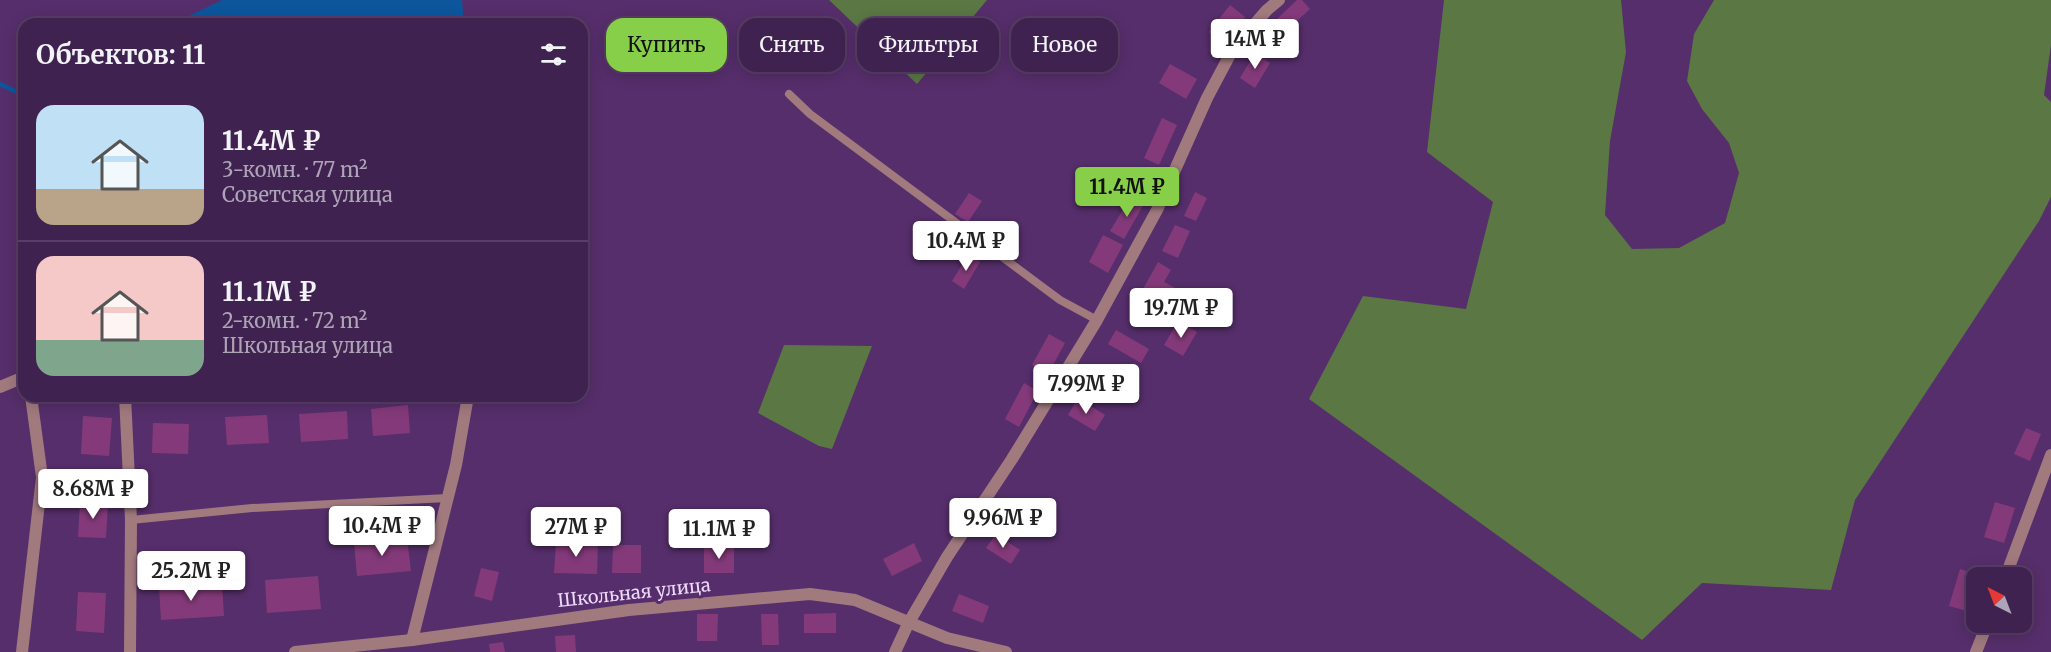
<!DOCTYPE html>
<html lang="ru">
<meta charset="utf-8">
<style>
:root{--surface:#402250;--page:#4b2f5a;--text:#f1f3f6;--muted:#aea4b7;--line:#593f67;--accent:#88cf49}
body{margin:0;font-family:Merriweather,serif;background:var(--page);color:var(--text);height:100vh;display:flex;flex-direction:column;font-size:22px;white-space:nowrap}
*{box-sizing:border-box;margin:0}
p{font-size:20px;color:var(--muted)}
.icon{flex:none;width:33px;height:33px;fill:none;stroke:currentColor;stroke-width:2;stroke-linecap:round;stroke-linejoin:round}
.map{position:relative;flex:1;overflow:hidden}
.side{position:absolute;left:18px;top:18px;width:570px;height:384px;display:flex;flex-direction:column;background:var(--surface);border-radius:18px;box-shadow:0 3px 15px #0003,0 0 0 2px var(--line)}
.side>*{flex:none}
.banner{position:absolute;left:606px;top:18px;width:570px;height:54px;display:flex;gap:12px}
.needle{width:39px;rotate:318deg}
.buttons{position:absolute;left:1966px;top:567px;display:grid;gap:12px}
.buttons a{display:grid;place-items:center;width:66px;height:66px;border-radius:12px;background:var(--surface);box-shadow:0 3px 15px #0003,0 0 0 2px var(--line);font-size:30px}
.price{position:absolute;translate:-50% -51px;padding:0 14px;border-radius:6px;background:#fff;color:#222;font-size:20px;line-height:39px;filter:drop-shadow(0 2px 3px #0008)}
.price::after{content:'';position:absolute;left:50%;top:36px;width:18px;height:14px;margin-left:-9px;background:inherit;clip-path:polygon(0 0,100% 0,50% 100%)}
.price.selected{background:var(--accent);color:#111}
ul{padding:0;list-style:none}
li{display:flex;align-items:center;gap:18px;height:150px;padding:0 18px}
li+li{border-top:2px solid var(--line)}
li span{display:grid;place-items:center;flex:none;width:168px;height:120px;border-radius:18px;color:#555}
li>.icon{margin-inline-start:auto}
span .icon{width:72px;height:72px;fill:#fffc;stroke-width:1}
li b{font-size:26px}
h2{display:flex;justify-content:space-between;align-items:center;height:72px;padding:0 18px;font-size:26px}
.pill{padding:0 21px;border-radius:18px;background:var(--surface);box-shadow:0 3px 15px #0003,0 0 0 2px var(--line);font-size:21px;line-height:54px}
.pill.selected{background:var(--accent);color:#111}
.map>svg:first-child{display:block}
</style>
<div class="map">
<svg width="2051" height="652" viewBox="0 0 2051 652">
<rect width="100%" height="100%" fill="#562e6b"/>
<g fill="#5a7744">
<polygon points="829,0 987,0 917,84"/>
<polygon points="1444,0 1621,0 1626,52 1610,141 1605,215 1632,249 1679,248 1725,223 1739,173 1729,143 1702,109 1687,81 1694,34 1714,0 2051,0 2051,45 2044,95 2051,102 2051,197 2039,221 1855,500 1831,590 1702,583 1642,640 1309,399 1363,296 1466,309 1493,202 1427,152"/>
<polygon points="784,345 872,346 832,449 819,446 758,413"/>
</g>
<polygon fill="#0d569c" points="222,0 462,0 464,24 172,24"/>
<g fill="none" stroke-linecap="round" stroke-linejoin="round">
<polyline stroke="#0d569c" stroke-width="4.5" points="0,84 17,92 24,93"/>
</g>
<g fill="#843a7a">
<polygon points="1297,0 1302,0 1310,9 1287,30 1277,19"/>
<polygon points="1230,5 1245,17 1224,43 1209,32"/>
<polygon points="1255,53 1270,63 1255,88 1240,78"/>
<polygon points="1170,64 1197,79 1186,99 1159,83"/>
<polygon points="1162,118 1177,125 1159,165 1144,158"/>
<polygon points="1195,192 1207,198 1196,221 1184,216"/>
<polygon points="969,193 982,201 968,222 955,214"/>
<polygon points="1131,196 1144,204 1124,239 1110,231"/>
<polygon points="1175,225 1190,231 1178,258 1162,251"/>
<polygon points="1103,235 1123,245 1108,273 1089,262"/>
<polygon points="968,255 980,262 964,289 952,281"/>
<polygon points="1158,262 1171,270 1164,282 1179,290 1171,305 1143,289"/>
<polygon points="1178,321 1197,332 1183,356 1164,345"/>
<polygon points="1116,330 1149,349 1141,363 1108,344"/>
<polygon points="1049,334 1065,343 1048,374 1032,365"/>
<polygon points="1103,366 1132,384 1125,397 1095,378"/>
<polygon points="1024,383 1038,391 1019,427 1005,419"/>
<polygon points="1078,398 1105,415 1095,431 1068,415"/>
<polygon points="408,405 410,433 373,436 371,409"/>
<polygon points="347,411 348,439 301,442 299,414"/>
<polygon points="267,415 269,443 227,445 225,417"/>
<polygon points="83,416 112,418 109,456 81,454"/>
<polygon points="153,423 189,424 188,454 152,453"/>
<polygon points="2026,428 2041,434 2030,461 2014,454"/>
<polygon points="80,502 108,503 106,538 78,537"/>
<polygon points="1995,502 2015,508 2004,543 1984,537"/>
<polygon points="996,534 1020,550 1011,564 986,548"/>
<polygon points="407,538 411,571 357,576 354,543"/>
<polygon points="556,542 598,543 597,574 554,573"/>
<polygon points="914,543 922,561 892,576 883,559"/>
<polygon points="613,545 641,545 641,573 612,573"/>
<rect x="704" y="547" width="30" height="26"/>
<polygon points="481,568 499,572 492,601 474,596"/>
<polygon points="1960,569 1985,577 1977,578 1977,614 1949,606"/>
<polygon points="318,576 321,609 267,613 265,580"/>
<polygon points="222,583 224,616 161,620 159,587"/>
<polygon points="78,592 106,593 104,633 76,631"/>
<polygon points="959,594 989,606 983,623 952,611"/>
<polygon points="836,613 836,633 804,633 804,614"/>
<polygon points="697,614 718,614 717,641 697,641"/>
<polygon points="761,614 778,614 779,645 762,645"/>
<polygon points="575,635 576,652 556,652 555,636"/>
<polygon points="503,642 505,652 490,652 489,644"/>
</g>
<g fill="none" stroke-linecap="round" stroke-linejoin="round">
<g stroke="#a17a7e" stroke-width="8">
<polyline points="789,94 810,114 1060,300 1097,320"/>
<polyline points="131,520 252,508 447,498"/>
</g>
<g stroke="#a17a7e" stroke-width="12">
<polyline points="0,387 24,377"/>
<polyline points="125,396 131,520 130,652"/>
<polyline points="2005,578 2051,455"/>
<polyline points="412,640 456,465 468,396"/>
<polyline points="22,652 42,477 31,396"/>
<polyline points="295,652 412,640 629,610 810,594 855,600 947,638 1006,652"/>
<polyline points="895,652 908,624 947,557 1012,459 1097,320 1157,210 1207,98 1233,49 1267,10 1279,0"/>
<polyline points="1976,652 1988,622"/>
</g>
</g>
<g text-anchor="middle" stroke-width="6" stroke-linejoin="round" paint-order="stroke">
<g font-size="18" fill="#eed8fc" stroke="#562e6b">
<text transform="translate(634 593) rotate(-6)" y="6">Школьная улица</text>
</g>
</g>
</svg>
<div class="buttons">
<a><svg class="needle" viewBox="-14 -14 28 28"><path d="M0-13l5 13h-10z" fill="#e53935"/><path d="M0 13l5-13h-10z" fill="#aea4b7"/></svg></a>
</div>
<b class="price" style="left:1255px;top:70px">14M ₽</b>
<b class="price selected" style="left:1127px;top:218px">11.4M ₽</b>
<b class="price" style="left:966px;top:272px">10.4M ₽</b>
<b class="price" style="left:1181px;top:339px">19.7M ₽</b>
<b class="price" style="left:1086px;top:415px">7.99M ₽</b>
<b class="price" style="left:93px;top:520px">8.68M ₽</b>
<b class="price" style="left:1003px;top:549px">9.96M ₽</b>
<b class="price" style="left:382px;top:557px">10.4M ₽</b>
<b class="price" style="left:576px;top:558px">27M ₽</b>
<b class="price" style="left:719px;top:560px">11.1M ₽</b>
<b class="price" style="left:191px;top:602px">25.2M ₽</b>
<div class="banner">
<a class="pill selected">Купить</a>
<a class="pill">Снять</a>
<a class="pill">Фильтры</a>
<a class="pill">Новое</a>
</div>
<section class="side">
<h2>Объектов: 11<svg class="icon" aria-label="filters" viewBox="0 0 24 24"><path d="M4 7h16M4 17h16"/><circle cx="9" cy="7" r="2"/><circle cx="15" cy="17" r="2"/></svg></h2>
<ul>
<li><span style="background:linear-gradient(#bfe0f5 70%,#b9a48a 0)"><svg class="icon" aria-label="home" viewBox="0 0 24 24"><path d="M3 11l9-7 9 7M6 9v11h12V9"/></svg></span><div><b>11.4M ₽</b><p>3-комн. · 77 m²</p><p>Советская улица</p></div></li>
<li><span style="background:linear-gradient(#f6c9c9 70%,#7fa58c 0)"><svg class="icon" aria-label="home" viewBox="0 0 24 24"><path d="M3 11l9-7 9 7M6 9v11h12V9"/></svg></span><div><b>11.1M ₽</b><p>2-комн. · 72 m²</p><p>Школьная улица</p></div></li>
</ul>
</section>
</div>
